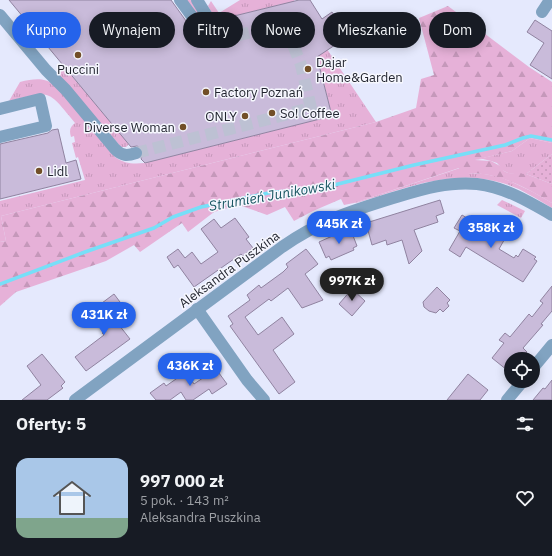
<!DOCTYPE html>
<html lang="pl">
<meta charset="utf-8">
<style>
:root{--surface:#171b24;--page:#242831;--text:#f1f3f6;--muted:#9ea1a6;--accent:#2563eb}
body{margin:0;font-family:"IBM Plex Sans",sans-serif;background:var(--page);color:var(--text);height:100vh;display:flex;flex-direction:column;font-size:15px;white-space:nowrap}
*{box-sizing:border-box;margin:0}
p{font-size:13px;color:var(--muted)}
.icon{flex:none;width:22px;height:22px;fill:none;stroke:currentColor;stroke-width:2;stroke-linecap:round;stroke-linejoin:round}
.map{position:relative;height:400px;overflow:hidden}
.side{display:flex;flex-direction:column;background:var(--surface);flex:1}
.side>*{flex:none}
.banner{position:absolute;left:12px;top:12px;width:528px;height:36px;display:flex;gap:8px}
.fabs{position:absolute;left:504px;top:352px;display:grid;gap:8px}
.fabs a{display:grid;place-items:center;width:36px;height:36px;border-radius:50%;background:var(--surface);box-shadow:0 2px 10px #0003;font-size:20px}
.price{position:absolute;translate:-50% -34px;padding:0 9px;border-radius:14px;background:var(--accent);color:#fff;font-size:13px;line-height:26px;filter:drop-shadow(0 1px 2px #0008)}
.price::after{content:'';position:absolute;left:50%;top:24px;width:12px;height:9px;margin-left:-6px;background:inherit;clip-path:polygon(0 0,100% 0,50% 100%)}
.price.selected{background:#222;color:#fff}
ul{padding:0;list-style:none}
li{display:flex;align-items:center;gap:12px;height:100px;padding:0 16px}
li span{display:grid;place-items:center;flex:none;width:112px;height:80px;border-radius:12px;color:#555}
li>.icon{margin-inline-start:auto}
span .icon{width:48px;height:48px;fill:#fffc;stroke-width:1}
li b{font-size:17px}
h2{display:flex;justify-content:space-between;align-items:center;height:48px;padding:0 16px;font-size:17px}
.tag{padding:0 14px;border-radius:18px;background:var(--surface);box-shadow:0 2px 10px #0003;font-size:14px;line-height:36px}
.tag.selected{background:var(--accent);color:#fff}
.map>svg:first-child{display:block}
</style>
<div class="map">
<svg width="552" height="400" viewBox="0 0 552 400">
<defs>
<pattern id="grass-tufts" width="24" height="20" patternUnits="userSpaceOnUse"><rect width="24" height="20" fill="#e6b1d8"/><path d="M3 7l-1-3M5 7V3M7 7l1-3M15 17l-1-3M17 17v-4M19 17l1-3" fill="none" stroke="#c598ba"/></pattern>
<pattern id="forest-firs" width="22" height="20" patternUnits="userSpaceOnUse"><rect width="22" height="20" fill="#e6b1d8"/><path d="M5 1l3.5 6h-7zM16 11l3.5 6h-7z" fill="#c598ba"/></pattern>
<pattern id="park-dots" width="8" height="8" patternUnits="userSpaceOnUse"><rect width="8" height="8" fill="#e6b1d8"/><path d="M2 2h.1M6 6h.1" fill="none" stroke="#c598ba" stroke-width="1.8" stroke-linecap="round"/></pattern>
</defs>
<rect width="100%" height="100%" fill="#e5e9fd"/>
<g fill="url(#grass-tufts)">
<path d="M186 0H191L206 23 214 17 208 6 211 1 219 13 240 0H294L376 122 1 216 6 241 0 242V201L85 180 78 157 76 158 72 143 75 142 74 136 71 137C69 130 70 127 75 123 47 89 52 91 9 101L20 82C34 79 43 77 55 85L115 157C125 164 133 164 145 163L332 116 318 59 282 4 226 18 221 22 205 25Z"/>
<polygon points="65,68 129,144 126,147 121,147 57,74"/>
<polygon points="530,138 552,143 552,154 526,174 521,175 508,173 504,171 497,163 491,161 483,159 474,160 512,151"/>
<path d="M460 168 468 173 484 174 500 177 512 182 533 192 552 203V208C537 199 522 189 506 184 454 167 406 188 356 203H354Z"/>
<polygon points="502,200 525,211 521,218 497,205"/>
</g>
<path fill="url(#forest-firs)" d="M448 6 529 67 552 82V143L530 138 512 151 475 160 491 161 502 167 504 171 508 173 526 174 552 184V203C530 190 508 177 482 174 476 173 470 173 463 173L460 171 459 168 354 203 344 205 341 199 313 211 294 221 285 207 267 215 239 205 214 212 188 232 182 223 140 252 134 245 106 261 16 292 0 306V242L6 241 1 216 376 122 416 108 421 79 434 75 419 18Z"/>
<polygon fill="url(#park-dots)" points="552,154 552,184 526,174"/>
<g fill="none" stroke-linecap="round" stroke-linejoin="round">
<polyline stroke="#77dff8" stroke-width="3.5" points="0,284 85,252 154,228 173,217 201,207 273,192 295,191 322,188 414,165 505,145 523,138 531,136 552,140"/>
</g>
<g fill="#c9bbda" stroke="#9083a0">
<polygon points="9,0 171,0 189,25 185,28 190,27 201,42 207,44 211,43 214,40 214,36 211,30 226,18 299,0 310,0 322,19 332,12 339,22 329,29 338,43 317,57 332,116 145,163 141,159 143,154 141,148 137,146 131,147"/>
<polygon points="535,20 552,31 552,79 530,65 544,43 527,32"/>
<polygon points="58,129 66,163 76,160 81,179 0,199 0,144 48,133 52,130"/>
<polygon points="440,200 444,213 436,216 438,222 414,230 422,251 409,264 402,240 387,245 386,240 372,245 366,223"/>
<polygon points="462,215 496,235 499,231 507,235 499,249 514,258 516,255 518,257 523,249 536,257 534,259 537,261 523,282 466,247 460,257 449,250 460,231 454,228"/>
<polygon points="235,218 249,237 246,239 253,248 243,256 241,254 194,287 178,265 174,268 167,257 178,249 185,258 192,252 201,264 218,252 201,229 214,219 221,228"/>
<polygon points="350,228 357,246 353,248 354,250 331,260 329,256 326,258 319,242"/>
<polygon points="306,249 318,264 305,274 323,300 302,308 288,288 271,301 269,299 245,317 258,335 282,317 294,334 273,350 295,382 279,394 230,326 233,324 228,316 250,300 247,295 259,285 261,288 283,272 288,267 286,264"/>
<polygon points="552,286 552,311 541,324 543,325 523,348 527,352 522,358 519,356 516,359 511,359 511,365 507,370 492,358 504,343 499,340 505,333 510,337 529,314 532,317 543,303 540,301"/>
<polygon points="437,287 450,300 447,303 449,306 443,312 440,309 436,313 429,311 424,307 423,302"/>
<polygon points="352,289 365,301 352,316 339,304"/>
<polygon points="114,294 120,302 108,311 130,339 86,371 75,357 104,335 102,333 104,331 90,312"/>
<polygon points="42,354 65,382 61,386 63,388 47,400 22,400 41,385 27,366"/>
<polygon points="216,369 227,384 212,394 209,389 193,400 186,400 181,392 170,400 156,400 150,393 164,383 166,386 186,372 194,384"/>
<polygon points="468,374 488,390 480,400 447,400"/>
<polygon points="552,380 552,400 533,400 543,388 545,389"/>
</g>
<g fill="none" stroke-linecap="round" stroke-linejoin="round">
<polyline stroke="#bdc1d3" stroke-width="12" stroke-dasharray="12 6" stroke-linecap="butt" points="136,153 311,108 301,65 285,24 214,41 207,37"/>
<g stroke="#81a3c1" stroke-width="12">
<polyline points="180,0 207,37"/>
<polyline points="197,0 207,16"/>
<polyline points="542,12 550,0"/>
<path d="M0 15 46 70 66 90 115 149C122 156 127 156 136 153"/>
<polyline points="0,109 40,99 46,126 0,137"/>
<polyline points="197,309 247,380 264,400"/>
<polyline points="533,368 552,345"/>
<path d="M75 400 282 247C319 221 351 211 393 198 420 190 448 181 477 184 504 187 528 201 552 215"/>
<polyline points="507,400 523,381"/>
</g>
</g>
<g fill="#724f28" stroke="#f6f7fe" stroke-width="1.5">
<circle cx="78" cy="55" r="4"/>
<circle cx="308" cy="69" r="4"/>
<circle cx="206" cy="92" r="4"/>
<circle cx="272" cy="113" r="4"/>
<circle cx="245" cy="116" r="4"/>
<circle cx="183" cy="127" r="4"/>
<circle cx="39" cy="171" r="4"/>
</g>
<g text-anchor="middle" stroke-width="3" stroke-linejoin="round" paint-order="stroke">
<g font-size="13" fill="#1f222d" stroke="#f6f7fe" text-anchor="start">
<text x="316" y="67">Dajar<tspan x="316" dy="15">Home&amp;Garden</tspan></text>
<text x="78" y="74" text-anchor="middle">Puccini</text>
<text x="214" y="97">Factory Poznań</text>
<text x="280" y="118">So! Coffee</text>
<text x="237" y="121" text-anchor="end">ONLY</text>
<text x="175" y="132" text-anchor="end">Diverse Woman</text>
<text x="47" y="176">Lidl</text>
</g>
<g font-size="13" fill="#1f222d" stroke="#f6f7fe">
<text transform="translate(229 269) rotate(-36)" y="5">Aleksandra Puszkina</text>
</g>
<g font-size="14" font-style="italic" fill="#195663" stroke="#f6f7fe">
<text transform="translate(272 195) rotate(-10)" y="5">Strumień Junikowski</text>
</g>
</g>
</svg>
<div class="fabs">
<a><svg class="icon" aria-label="locate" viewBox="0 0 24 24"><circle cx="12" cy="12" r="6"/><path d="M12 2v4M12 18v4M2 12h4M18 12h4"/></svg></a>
</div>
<b class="price" style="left:339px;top:245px">445K zł</b>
<b class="price" style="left:491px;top:249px">358K zł</b>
<b class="price selected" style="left:352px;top:302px">997K zł</b>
<b class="price" style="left:104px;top:336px">431K zł</b>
<b class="price" style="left:190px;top:387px">436K zł</b>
<div class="banner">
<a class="tag selected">Kupno</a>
<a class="tag">Wynajem</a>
<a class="tag">Filtry</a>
<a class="tag">Nowe</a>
<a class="tag">Mieszkanie</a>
<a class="tag">Dom</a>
</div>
</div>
<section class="side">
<h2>Oferty: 5<svg class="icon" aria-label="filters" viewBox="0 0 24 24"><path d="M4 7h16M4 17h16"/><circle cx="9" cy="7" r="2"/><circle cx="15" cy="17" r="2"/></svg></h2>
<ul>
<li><span style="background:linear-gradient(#a9c7e8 75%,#7fa58c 0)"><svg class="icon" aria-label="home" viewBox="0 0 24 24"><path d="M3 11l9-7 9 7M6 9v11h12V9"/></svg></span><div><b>997 000 zł</b><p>5 pok. · 143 m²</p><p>Aleksandra Puszkina</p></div><svg class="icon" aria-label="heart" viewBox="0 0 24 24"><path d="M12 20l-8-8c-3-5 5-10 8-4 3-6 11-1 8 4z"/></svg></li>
</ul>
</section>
